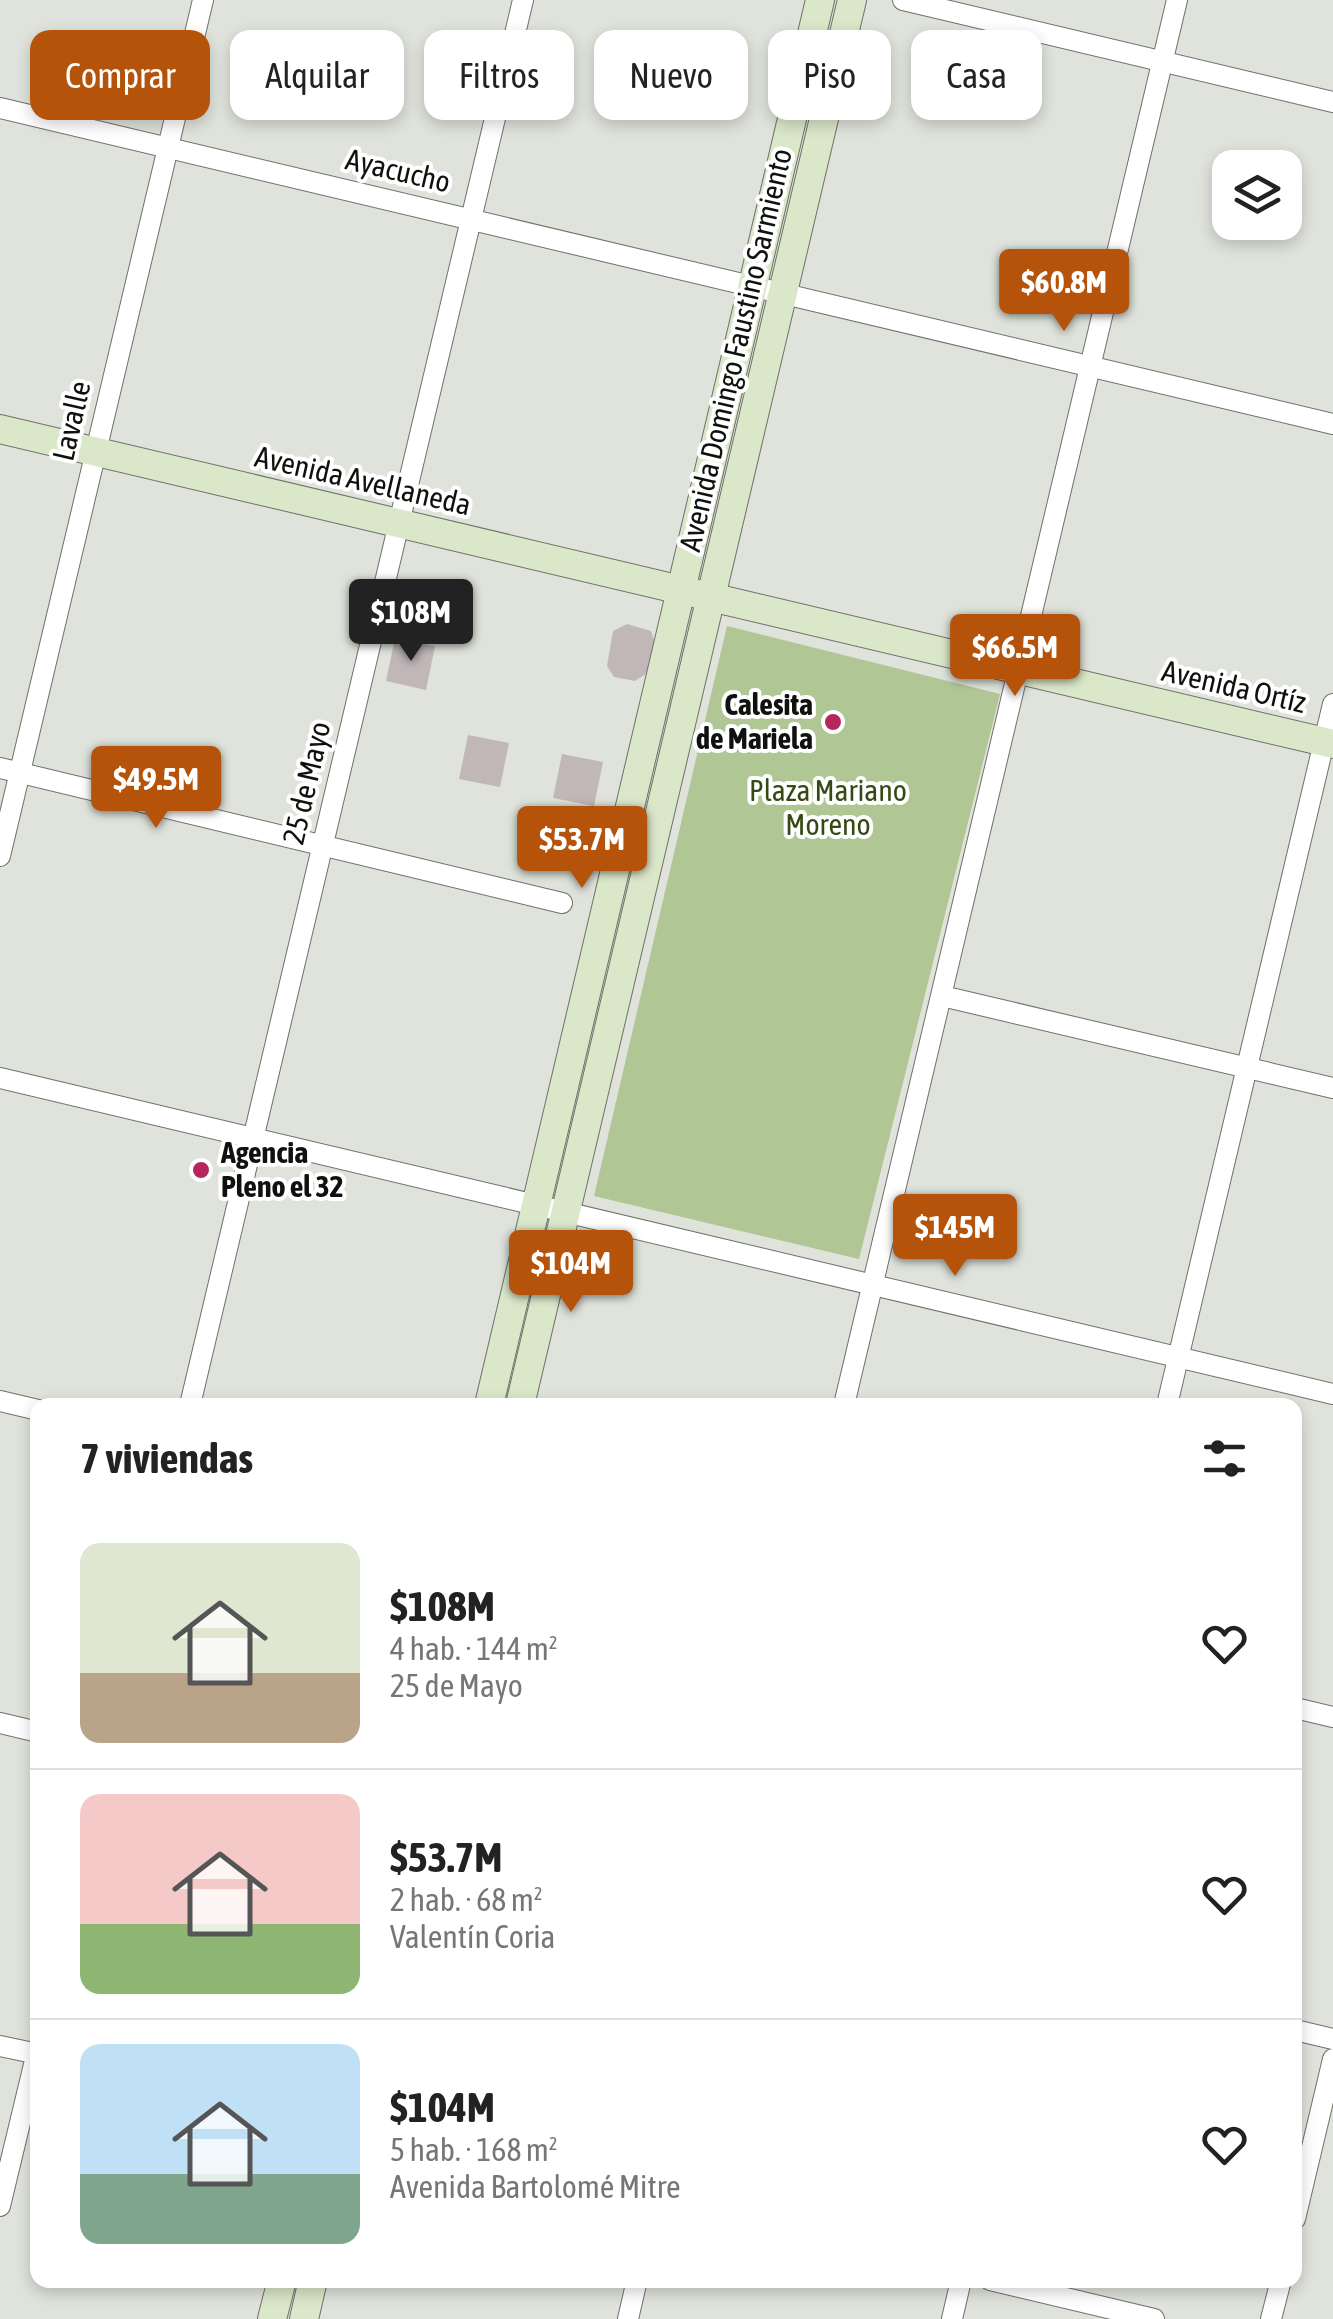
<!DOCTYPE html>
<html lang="es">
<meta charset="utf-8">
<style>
:root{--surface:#fff;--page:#f6f6f6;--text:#222;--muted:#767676;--line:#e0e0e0;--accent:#b45309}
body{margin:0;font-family:"Asap Condensed",sans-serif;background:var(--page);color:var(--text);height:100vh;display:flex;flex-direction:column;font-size:38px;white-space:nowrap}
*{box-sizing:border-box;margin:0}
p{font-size:32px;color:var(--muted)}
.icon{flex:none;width:55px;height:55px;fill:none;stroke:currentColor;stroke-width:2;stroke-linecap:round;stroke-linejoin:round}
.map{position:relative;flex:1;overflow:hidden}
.details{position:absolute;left:30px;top:1398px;width:1272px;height:890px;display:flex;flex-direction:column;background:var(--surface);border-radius:20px;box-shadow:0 5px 15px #0003}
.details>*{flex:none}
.banner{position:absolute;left:30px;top:30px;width:1275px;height:90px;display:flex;gap:20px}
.fabs{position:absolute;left:1212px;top:150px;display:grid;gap:20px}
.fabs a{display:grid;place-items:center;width:90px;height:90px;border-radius:20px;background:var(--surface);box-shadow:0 5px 15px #0003;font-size:50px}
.price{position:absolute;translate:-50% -85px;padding:0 22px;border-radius:10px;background:var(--accent);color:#fff;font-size:32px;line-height:65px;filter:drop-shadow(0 2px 5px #0008)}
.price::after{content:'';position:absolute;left:50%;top:60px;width:30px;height:22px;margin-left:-15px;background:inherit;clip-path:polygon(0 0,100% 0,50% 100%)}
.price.on{background:#222;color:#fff}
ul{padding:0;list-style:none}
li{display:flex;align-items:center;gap:30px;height:250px;padding:0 50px}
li+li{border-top:2px solid var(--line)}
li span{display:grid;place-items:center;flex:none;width:280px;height:200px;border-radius:20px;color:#555}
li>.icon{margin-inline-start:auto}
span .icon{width:120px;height:120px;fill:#fffc;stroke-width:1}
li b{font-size:42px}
h2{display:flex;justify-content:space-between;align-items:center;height:120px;padding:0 50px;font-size:42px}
.chip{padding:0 35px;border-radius:20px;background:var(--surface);box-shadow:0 5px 15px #0003;font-size:35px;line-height:90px}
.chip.on{background:var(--accent);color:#fff}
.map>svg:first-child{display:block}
</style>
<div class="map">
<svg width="1333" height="2319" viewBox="0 0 1333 2319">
<rect width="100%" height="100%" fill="#dfe3db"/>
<polygon fill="#b0c695" points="727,626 1000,694 859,1259 594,1196"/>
<g fill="#c1b7b9">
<polygon points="627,624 651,631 656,646 652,670 635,681 614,677 607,666 613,631"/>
<polygon points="395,638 435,646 426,690 386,681"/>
<circle cx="833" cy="723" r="11"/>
<polygon points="468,735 509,743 500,787 459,779"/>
<polygon points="562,754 603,762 594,806 553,798"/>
</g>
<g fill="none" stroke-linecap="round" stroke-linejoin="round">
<defs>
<g id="minor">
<polyline points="903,0 1333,102"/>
<polyline points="0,108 1333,424"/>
<polyline points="0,768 562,903"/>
<polyline points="0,856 203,0"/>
<polyline points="942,996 1333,1088"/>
<polyline points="0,1078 1333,1394"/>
<polyline points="0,1401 38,1410"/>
<polyline points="190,1405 523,0"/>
<polyline points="844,1405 1177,0"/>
<polyline points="1167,1405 1333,704"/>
<polyline points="1295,1708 1333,1717"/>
<polyline points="0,1723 38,1732"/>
<polyline points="1295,2030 1333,2039"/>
<polyline points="0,2046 38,2054"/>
<polyline points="0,2206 38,2048"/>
<polyline points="1295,2219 1333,2059"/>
<polyline points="990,2280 1154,2319"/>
<polyline points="628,2319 637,2280"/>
<polyline points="952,2319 961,2280"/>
<polyline points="1271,2319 1281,2280"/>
</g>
<g id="secondary">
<polyline points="0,429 1333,744"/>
<polyline points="489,1405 820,0"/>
<polyline points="520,1405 852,0"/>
<polyline points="272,2319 282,2280"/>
<polyline points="304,2319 313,2280"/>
</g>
</defs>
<use href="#minor" stroke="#6e716a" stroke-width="22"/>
<use href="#secondary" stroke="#6e716a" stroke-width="30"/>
<use href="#minor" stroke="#fff" stroke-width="20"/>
<use href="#secondary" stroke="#dbe7c9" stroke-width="28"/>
</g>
<g fill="#b5275c" stroke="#fff" stroke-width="4">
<circle cx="833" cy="722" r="10"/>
<circle cx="201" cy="1170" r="10"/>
</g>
<g text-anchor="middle" stroke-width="8" stroke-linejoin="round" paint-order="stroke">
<g font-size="30" fill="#0f110e" stroke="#fff">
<text transform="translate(398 171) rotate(13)" y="10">Ayacucho</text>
<text transform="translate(736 350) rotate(-77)" y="10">Avenida Domingo Faustino Sarmiento</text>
<text transform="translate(72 421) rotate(-77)" y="10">Lavalle</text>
<text transform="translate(363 481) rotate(13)" y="10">Avenida Avellaneda</text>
<text transform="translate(1234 687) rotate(13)" y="10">Avenida Ortíz</text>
<text transform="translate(307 783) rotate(-77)" y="10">25 de Mayo</text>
</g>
<g font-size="30" font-weight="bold" fill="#0f110e" stroke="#fff" text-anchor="end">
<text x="813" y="715">Calesita<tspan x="813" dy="34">de Mariela</tspan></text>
<text x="221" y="1163" text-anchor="start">Agencia<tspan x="221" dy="34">Pleno el 32</tspan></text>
</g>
<g font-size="30" fill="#354a13" stroke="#fff">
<text x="828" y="801">Plaza Mariano<tspan x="828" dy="34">Moreno</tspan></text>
</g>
</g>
</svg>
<div class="fabs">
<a><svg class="icon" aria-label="layers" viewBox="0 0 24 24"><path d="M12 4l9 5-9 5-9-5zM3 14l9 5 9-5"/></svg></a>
</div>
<b class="price" style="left:1064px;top:334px">$60.8M</b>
<b class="price on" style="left:411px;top:664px">$108M</b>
<b class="price" style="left:1015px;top:699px">$66.5M</b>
<b class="price" style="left:156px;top:831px">$49.5M</b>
<b class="price" style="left:582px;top:891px">$53.7M</b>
<b class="price" style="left:955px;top:1279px">$145M</b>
<b class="price" style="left:571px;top:1315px">$104M</b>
<div class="banner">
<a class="chip on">Comprar</a>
<a class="chip">Alquilar</a>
<a class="chip">Filtros</a>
<a class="chip">Nuevo</a>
<a class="chip">Piso</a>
<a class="chip">Casa</a>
</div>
<section class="details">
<h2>7 viviendas<svg class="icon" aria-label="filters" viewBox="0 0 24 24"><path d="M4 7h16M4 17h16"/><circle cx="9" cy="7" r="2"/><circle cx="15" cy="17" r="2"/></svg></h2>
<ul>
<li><span style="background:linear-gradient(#dfe7d0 65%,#b9a48a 0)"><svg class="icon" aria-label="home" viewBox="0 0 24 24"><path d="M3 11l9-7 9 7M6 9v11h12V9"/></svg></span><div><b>$108M</b><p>4 hab. · 144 m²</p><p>25 de Mayo</p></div><svg class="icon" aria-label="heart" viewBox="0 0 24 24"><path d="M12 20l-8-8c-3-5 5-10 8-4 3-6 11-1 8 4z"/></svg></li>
<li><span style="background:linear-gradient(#f6c9c9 65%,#8fb573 0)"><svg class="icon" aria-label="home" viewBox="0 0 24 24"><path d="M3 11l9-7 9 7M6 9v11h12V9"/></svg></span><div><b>$53.7M</b><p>2 hab. · 68 m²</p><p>Valentín Coria</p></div><svg class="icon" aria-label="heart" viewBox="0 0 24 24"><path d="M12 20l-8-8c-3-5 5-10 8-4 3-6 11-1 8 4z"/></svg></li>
<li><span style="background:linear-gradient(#bfe0f5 65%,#7fa58c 0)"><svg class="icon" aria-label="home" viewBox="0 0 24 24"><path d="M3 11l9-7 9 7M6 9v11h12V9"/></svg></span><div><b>$104M</b><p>5 hab. · 168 m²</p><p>Avenida Bartolomé Mitre</p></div><svg class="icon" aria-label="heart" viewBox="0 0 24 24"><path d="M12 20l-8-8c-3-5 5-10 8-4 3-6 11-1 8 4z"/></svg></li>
</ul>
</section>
</div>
